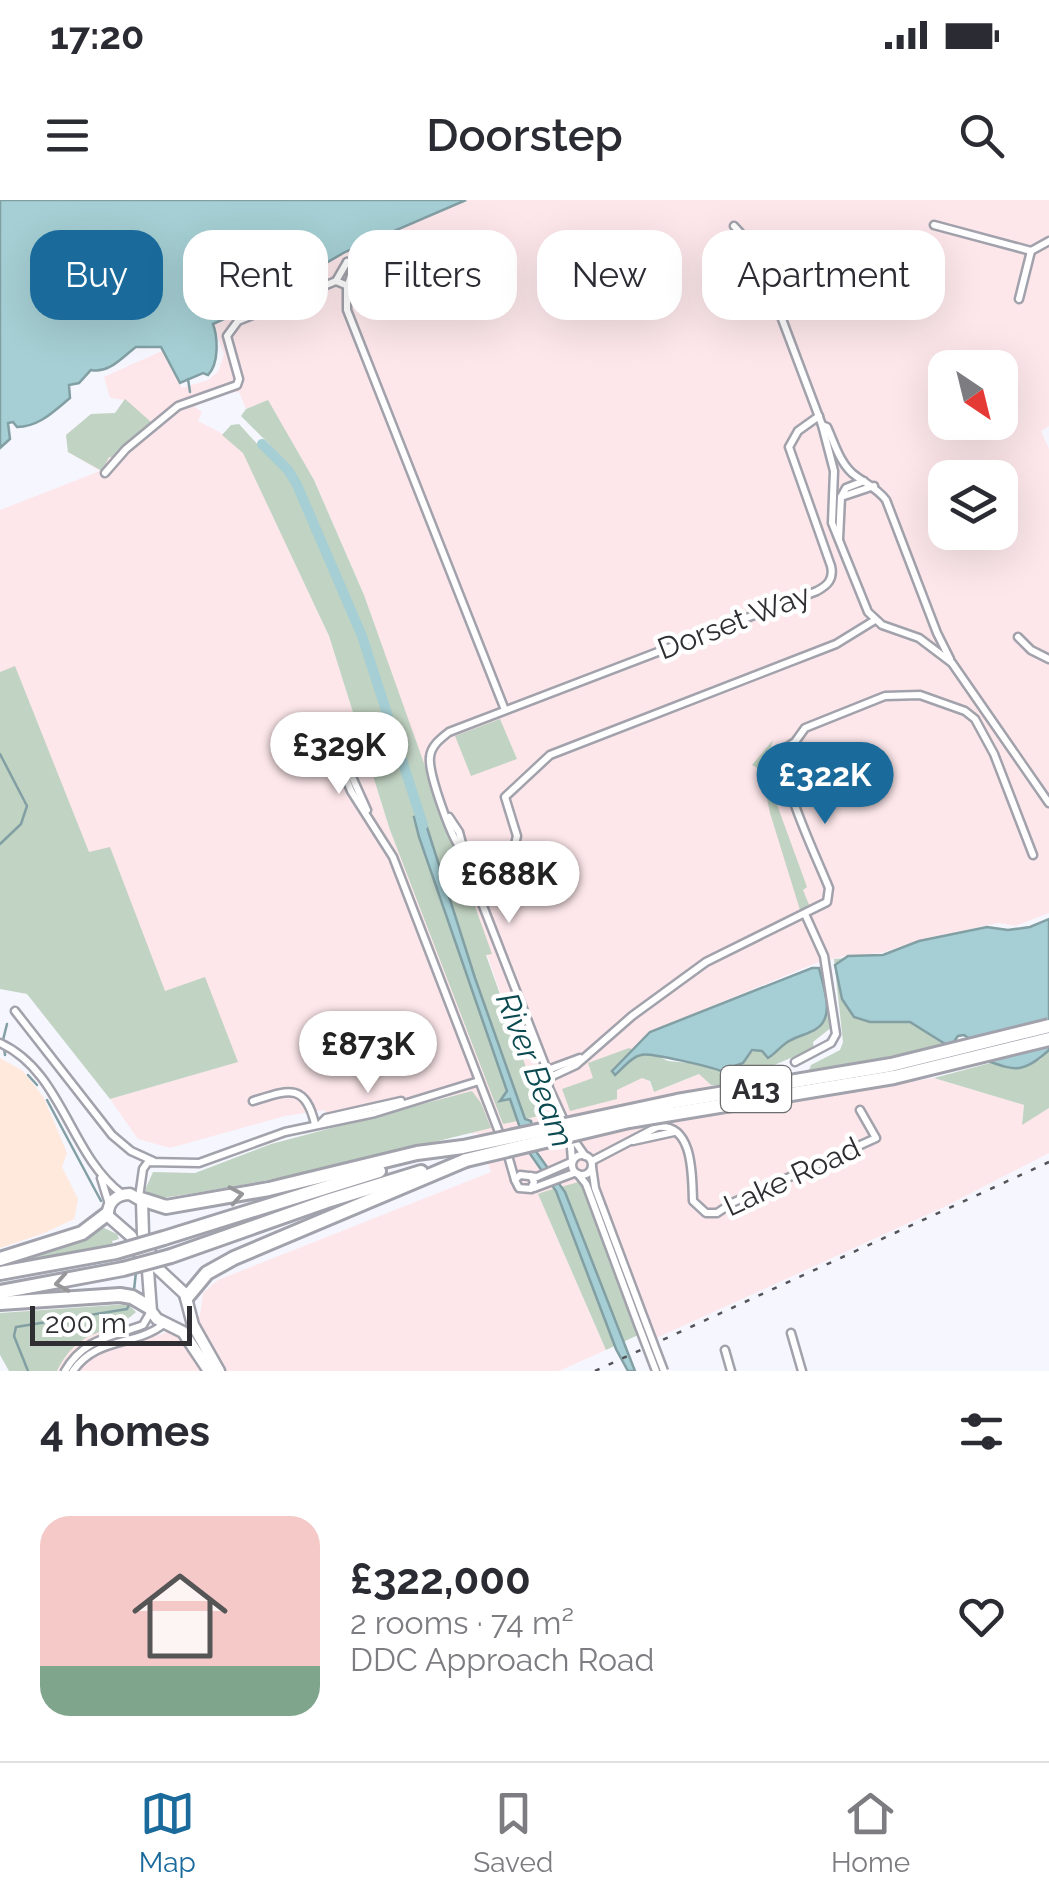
<!DOCTYPE html>
<meta charset="utf-8">
<style>
:root{--surface:#fff;--page:#f2f2f3;--text:#2b2b33;--muted:#7c7c81;--line:#e1e1e2;--accent:#1a6b9c}
body{margin:0;font-family:Raleway,sans-serif;background:var(--page);color:var(--text);height:100vh;display:flex;flex-direction:column;font-size:38px;white-space:nowrap}
*{box-sizing:border-box;margin:0}
p{font-size:32px;color:var(--muted)}
.icon{flex:none;width:55px;height:55px;fill:none;stroke:currentColor;stroke-width:2;stroke-linecap:round;stroke-linejoin:round}
.map{position:relative;height:1171px;overflow:hidden}
.side{display:flex;flex-direction:column;background:var(--surface);flex:1}
.side>*{flex:none}
.guide{position:absolute;left:30px;top:30px;width:990px;height:90px;display:flex;gap:20px}
.needle{width:65px;rotate:145deg}
.fabs{position:absolute;left:928px;top:150px;display:grid;gap:20px}
.fabs a{display:grid;place-items:center;width:90px;height:90px;border-radius:20px;background:var(--surface);box-shadow:0 10px 40px #0002;font-size:50px}
.scale{position:absolute;left:30px;bottom:25px;width:162px;box-sizing:border-box;padding-left:10px;border:5px solid #2f2f33;border-top:0;font-size:28px;line-height:35px;white-space:nowrap;color:#2f2f33;-webkit-text-stroke:8px #fff;paint-order:stroke}
.price{position:absolute;translate:-50% -85px;padding:0 22px;border-radius:35px;background:#fff;color:#222;font-size:32px;line-height:65px;filter:drop-shadow(0 2px 5px #0008)}
.price::after{content:'';position:absolute;left:50%;top:60px;width:30px;height:22px;margin-left:-15px;background:inherit;clip-path:polygon(0 0,100% 0,50% 100%)}
.price.current{background:var(--accent);color:#fff}
ul{padding:0;list-style:none}
li{display:flex;align-items:center;gap:30px;height:250px;padding:0 40px}
li span{display:grid;place-items:center;flex:none;width:280px;height:200px;border-radius:30px;color:#555}
li>.icon{margin-inline-start:auto}
span .icon{width:120px;height:120px;fill:#fffc;stroke-width:1}
li b{font-size:42px}
h2{display:flex;justify-content:space-between;align-items:center;height:120px;padding:0 40px;font-size:42px}
.tag{padding:0 35px;border-radius:30px;background:var(--surface);box-shadow:0 10px 40px #0002;font-size:35px;line-height:90px}
.tag.current{background:var(--accent);color:#fff}
.status{display:flex;justify-content:space-between;align-items:center;height:70px;padding:0 50px;background:var(--surface);direction:ltr}
.status svg{height:28px;fill:currentColor}
header{display:flex;justify-content:space-between;align-items:center;height:130px;padding:0 40px;background:var(--surface);font-size:45px;font-weight:600}
.tab-bar{display:flex;justify-content:space-around;align-items:center;height:140px;border-top:2px solid var(--line);background:var(--surface);font-size:28px;color:var(--muted)}
.tab-bar a{display:grid;justify-items:center;gap:5px}
.tab-bar .current{color:var(--accent)}
.map>svg:first-child{display:block}
</style>
<div class="status"><b>17:20</b><svg viewBox="0 0 49 12"><path d="M0 12V9h3v3zM5 12V6h3v6zM10 12V3h3v9zM15 12V0h3v12zM26 1h20v11H26zM47 4h2v5h-2z"/></svg></div>
<header><svg class="icon" aria-label="menu" viewBox="0 0 24 24"><path d="M4 6h16M4 12h16M4 18h16"/></svg>Doorstep<svg class="icon" aria-label="search" viewBox="0 0 24 24"><circle cx="10" cy="10" r="6"/><path d="M15 15l6 6"/></svg></header>
<div class="map">
<svg width="1049" height="1171" viewBox="0 0 1049 1171">
<rect width="100%" height="100%" fill="#f6f6fe"/>
<path fill="#fde7ea" fill-rule="evenodd" d="M466 0H1049V226L1041 231 1049 249V713L1015 726 998 723 927 738 881 753 846 756 816 763 650 832 634 850 654 892 700 874 711 885 725 886 733 910 934 878 1024 905 1022 923 1049 908V953L944 1007 641 1145 586 992 571 985 538 994 606 1150 559 1171H57L65 1155 79 1141 100 1130 122 1125 160 1135 200 1116 203 1093 218 1080 491 972 477 933 472 934 467 925 455 895 330 927 325 910 285 916 170 948 138 939 110 899 237 862 165 792 110 648 89 653 15 467 0 472V310L100 271 68 252 66 235 91 214 115 213 124 200 110 198 104 177 164 150 182 188 208 180 218 172 224 154 213 124 223 110 290 84 345 52ZM945 168H1000V222H945ZM239 192 246 209 268 201 314 280 364 395 542 915 503 923 390 630 329 436 243 252 221 233 198 221 202 212 194 206 226 193ZM945 278H1000V332H945Z"/>
<polygon fill="#ffe8dc" points="0,858 23,871 44,898 67,953 62,967 78,999 74,1019 44,1033 0,1048"/>
<g fill="#c1d3c2">
<polygon points="125,199 151,222 115,258 109,257 102,271 68,252 66,235 91,214 115,213"/>
<polygon points="268,200 314,280 364,395 492,754 486,755 543,915 503,924 390,630 329,436 243,253 222,235 231,225 239,224 267,255 270,245 241,216 246,209"/>
<polygon points="15,466 89,652 110,647 165,791 205,777 238,862 110,899 27,794 0,789 0,472"/>
<polygon points="500,519 517,559 471,576 455,536"/>
<polygon points="773,540 764,569 807,687 803,690 810,707 800,710 770,613 761,570 752,565"/>
<path d="M847 758C838 783 842 794 854 816L870 822H910L944 845 808 873 811 865 840 850 843 842 834 759Z"/>
<path d="M825 761 832 827 813 842 814 848 725 886 711 885 699 874 654 892 650 881 642 878 617 890V899L570 911 562 889 593 878 588 863 629 848 634 850 612 871 637 855 651 853 668 861 709 865 743 863C750 851 757 845 768 858 775 854 779 847 786 843 795 836 807 834 816 829 836 818 823 786 819 768Z"/>
<polygon points="1049,850 1049,908 1022,925 1024,905 934,878 994,862 1001,867 1040,860"/>
<path d="M472 891 481 903 491 928C380 955 269 984 155 999L145 990 153 972 195 973 271 944Z"/>
<path d="M581 981 638 1135 606 1150 538 994C553 988 567 986 581 981Z"/>
<polygon points="102,1027 117,1034 119,1039 112,1041 114,1047 0,1067 0,1062 85,1036"/>
<path d="M128 1104 136 1112C106 1140 82 1123 57 1171H9L0 1155V1113Z"/>
</g>
<g fill="#a5cfd4" stroke="#829fa4" stroke-width="2.5">
<path d="M0 0H466L345 52 290 84 224 110 226 118 213 124C218 138 219 164 208 175L203 173 180 183 161 147H136C122 157 109 174 91 170L79 183 69 185 70 198C54 211 39 227 17 227L13 222 8 223 10 239 0 248Z"/>
<polygon points="423,615 475,778 525,919 531,921 535,950 565,992 635,1171 628,1171 616,1149 556,991 528,951 510,899 500,901 507,891 419,637 414,617"/>
<path d="M1049 719V850C1019 878 1011 868 976 857L971 840 964 835 958 836 950 847 910 822H870L854 817 842 799 835 765 848 756 883 755 919 741 987 727 1008 730 1030 727Z"/>
<path d="M812 768H819C823 786 836 817 816 829 807 835 795 836 786 843 779 848 775 854 768 858L762 851 752 850 743 863 721 871C712 867 648 852 641 855 631 857 623 868 615 875L612 871 650 832Z"/>
</g>
<g fill="none" stroke-linecap="round" stroke-linejoin="round">
<g stroke="#829fa4" stroke-width="2.5">
<polyline points="188,179 190,192"/>
<polyline points="0,554 27,606 21,624 0,644"/>
<polyline points="5,855 3,840 7,824"/>
<polyline points="28,875 37,885"/>
<polyline points="47,900 101,1001"/>
<polyline points="134,1090 136,1072"/>
<polyline points="28,1171 14,1136 16,1127 127,1109 129,1105"/>
</g>
<polyline stroke="#a5cfd4" stroke-width="10" points="262,244 288,270 297,285 362,436 423,625"/>
<defs>
<g id="street">
<polyline points="934,25 1031,51 1049,41"/>
<polyline points="734,26 756,50 822,225 834,271 832,323 868,412 882,425 919,438 952,463 1049,603"/>
<polyline points="347,62 354,66 347,88 347,110 505,510"/>
<polyline points="336,81 347,62"/>
<polyline points="1019,99 1031,51"/>
<path d="M822 225 827 227C834 242 839 261 852 273 864 283 876 287 886 300L937 433 950 459"/>
<polyline points="105,273 126,249 178,206 237,185 239,179 227,136 238,121 336,81 348,86"/>
<polyline points="841,297 846,288 864,281"/>
<polyline points="839,339 841,297 874,286"/>
<polyline points="1018,437 1031,450 1049,459"/>
<polyline points="344,559 367,610"/>
<polyline points="339,561 351,591 393,657 502,940"/>
<polyline points="449,617 459,632 469,670 545,865 549,888 566,925"/>
<path d="M461 649C451 637 428 573 430 557 431 546 440 539 449 532L817 391C828 385 834 379 831 366L789 247 798 231 819 216"/>
<polyline points="469,670 513,652 517,636 505,597 550,555 836,444 875,420"/>
<polyline points="15,811 112,935 131,951 153,961"/>
<path d="M0 843C63 872 69 954 122 994"/>
<polyline points="795,862 831,843 836,834 824,756 805,714"/>
<polyline points="545,871 580,858"/>
<path d="M548 878 576 865 632 816 706 762 827 702 829 688C817 658 778 578 784 549L795 542 805 528 885 496 920 495 965 511 975 519 994 554 1033 655"/>
<path d="M253 901C288 890 305 882 315 924"/>
<polyline points="321,923 326,918 401,901"/>
<polyline points="570,935 572,961"/>
<polyline points="571,936 585,956"/>
<polyline points="633,941 674,932"/>
<polyline points="507,952 515,980"/>
<circle cx="582" cy="965" r="10"/>
<path d="M592 961 657 927C694 923 692 976 693 1001L706 1013H717L732 1003 876 938 860 910"/>
<polyline points="592,967 595,988 645,1121"/>
<polyline points="578,974 586,984 638,1124"/>
<polyline points="531,976 534,982 531,989 519,988 515,980 520,975 537,977 571,962"/>
<polyline points="101,978 109,1004"/>
<polyline points="534,988 574,973"/>
<polyline points="139,997 143,969 148,962 199,963 285,932 375,913 479,881"/>
<polyline points="791,1133 802,1171"/>
<polyline points="725,1150 731,1171"/>
<path d="M65 1171C84 1138 112 1137 143 1125L150 1113"/>
<path d="M73 1171C97 1136 136 1147 165 1123"/>
</g>
<path id="primary" d="M209 1171 183 1132 157 1119 151 1111 148 1071 131 1036 108 1016C107 1002 117 994 130 994L142 1001 143 1034 155 1066 185 1094 193 1125 219 1171"/>
<g id="highway">
<polyline points="141,999 166,1007 269,989 417,953 463,947"/>
<polyline points="164,1038 379,971"/>
<polyline points="171,1056 327,1001 421,972"/>
<polyline points="0,1059 82,1033 107,1014"/>
<polyline points="0,1073 116,1052"/>
<polyline points="0,1092 123,1069"/>
<polyline points="187,1097 207,1073 234,1058 466,960"/>
<polyline points="0,1103 120,1095 132,1097 149,1107"/>
</g>
</defs>
<use href="#street" stroke="#a1a2ab" stroke-width="11"/>
<use href="#primary" stroke="#a1a2ab" stroke-width="15"/>
<use href="#highway" stroke="#a1a2ab" stroke-width="18"/>
<use href="#street" stroke="#fff" stroke-width="6"/>
<use href="#primary" stroke="#fff" stroke-width="10"/>
<use href="#highway" stroke="#fff" stroke-width="12"/>
<polyline stroke="#545459" stroke-width="2.5" stroke-dasharray="5 10" stroke-linecap="butt" points="595,1171 1049,962"/>
<defs>
<g id="street-bridge">
<polyline points="645,1121 664,1171"/>
<polyline points="638,1124 656,1171"/>
</g>
<g id="highway-bridge">
<polyline points="463,947 677,901 891,865 1049,826"/>
<polyline points="466,960 629,921 894,877 1049,839"/>
<polyline points="116,1052 164,1038"/>
<polyline points="123,1069 171,1056"/>
</g>
</defs>
<use href="#street-bridge" stroke="#a1a2ab" stroke-width="11" stroke-linecap="butt"/>
<use href="#highway-bridge" stroke="#a1a2ab" stroke-width="18" stroke-linecap="butt"/>
<use href="#street-bridge" stroke="#fff" stroke-width="6"/>
<use href="#highway-bridge" stroke="#fff" stroke-width="12"/>
</g>
<defs><path id="oneway-chevron" d="M-2-3.5L2.5 0L-2 3.5" fill="none" stroke-width="1.6" stroke-linecap="round" stroke-linejoin="round" transform="scale(2.5)"/></defs>
<g stroke="#979799">
<use href="#oneway-chevron" transform="translate(236 995) rotate(-10)"/>
<use href="#oneway-chevron" transform="translate(62 1083) rotate(170)"/>
</g>
<g text-anchor="middle" stroke-width="9" stroke-linejoin="round" paint-order="stroke">
<rect fill="#fff" stroke="#6d6d70" stroke-width="2.5" x="721" y="866" width="70" height="46" rx="8"/>
<g font-size="28" font-weight="bold" fill="#2f2f33">
<text x="756" y="899">A13</text>
</g>
<g font-size="30" fill="#2f2f33" stroke="#fff">
<text transform="translate(734 422) rotate(-21)" y="10">Dorset Way</text>
<text transform="translate(792 977) rotate(-25)" y="10">Lake Road</text>
</g>
<g font-size="32" font-style="italic" fill="#0b4a50" stroke="#fff">
<text transform="translate(535 870) rotate(69)" y="11">River Beam</text>
</g>
</g>
</svg>
<div class="fabs">
<a><svg class="needle" viewBox="-14 -14 28 28"><path d="M0-13l5 13h-10z" fill="#e53935"/><path d="M0 13l5-13h-10z" fill="#7c7c81"/></svg></a>
<a><svg class="icon" aria-label="layers" viewBox="0 0 24 24"><path d="M12 4l9 5-9 5-9-5zM3 14l9 5 9-5"/></svg></a>
</div>
<div class="scale">200 m</div>
<b class="price" style="left:339px;top:597px">£329K</b>
<b class="price current" style="left:825px;top:627px">£322K</b>
<b class="price" style="left:509px;top:726px">£688K</b>
<b class="price" style="left:368px;top:896px">£873K</b>
<div class="guide">
<a class="tag current">Buy</a>
<a class="tag">Rent</a>
<a class="tag">Filters</a>
<a class="tag">New</a>
<a class="tag">Apartment</a>
</div>
</div>
<section class="side">
<h2>4 homes<svg class="icon" aria-label="filters" viewBox="0 0 24 24"><path d="M4 7h16M4 17h16"/><circle cx="9" cy="7" r="2"/><circle cx="15" cy="17" r="2"/></svg></h2>
<ul>
<li><span style="background:linear-gradient(#f6c9c9 75%,#7fa58c 0)"><svg class="icon" aria-label="home" viewBox="0 0 24 24"><path d="M3 11l9-7 9 7M6 9v11h12V9"/></svg></span><div><b>£322,000</b><p>2 rooms · 74 m²</p><p>DDC Approach Road</p></div><svg class="icon" aria-label="heart" viewBox="0 0 24 24"><path d="M12 20l-8-8c-3-5 5-10 8-4 3-6 11-1 8 4z"/></svg></li>
</ul>
</section>
<nav class="tab-bar">
<a class="current"><svg class="icon" aria-label="map" viewBox="0 0 24 24"><path d="M3 6l6-2 6 2 6-2v14l-6 2-6-2-6 2zM9 4v14M15 6v14"/></svg>Map</a>
<a><svg class="icon" aria-label="saved" viewBox="0 0 24 24"><path d="M7 4h10v16l-5-4-5 4z"/></svg>Saved</a>
<a><svg class="icon" aria-label="home" viewBox="0 0 24 24"><path d="M3 11l9-7 9 7M6 9v11h12V9"/></svg>Home</a>
</nav>
